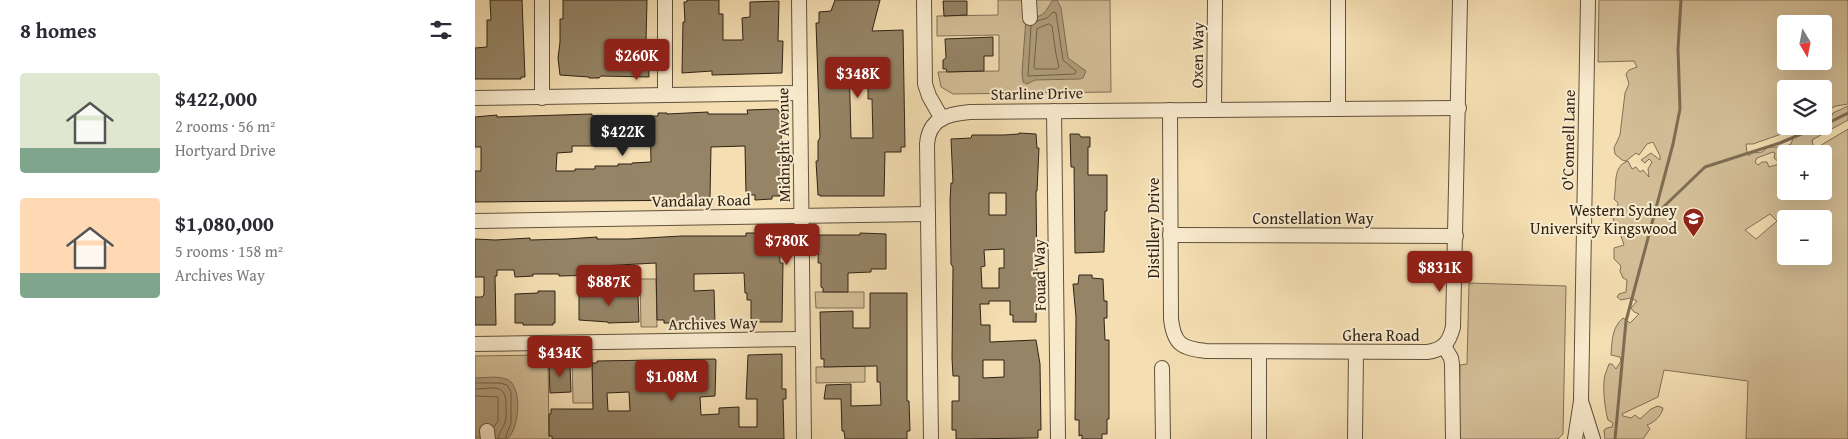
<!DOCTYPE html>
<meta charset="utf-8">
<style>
:root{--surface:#fff;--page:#f7f7f7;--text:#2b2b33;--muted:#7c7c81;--accent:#8f2418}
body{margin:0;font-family:"Gentium Book Plus",serif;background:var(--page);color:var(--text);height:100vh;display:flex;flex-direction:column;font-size:19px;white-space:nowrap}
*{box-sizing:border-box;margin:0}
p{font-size:16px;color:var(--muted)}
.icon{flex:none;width:28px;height:28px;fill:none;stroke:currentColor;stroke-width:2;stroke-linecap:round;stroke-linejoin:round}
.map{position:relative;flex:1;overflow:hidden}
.side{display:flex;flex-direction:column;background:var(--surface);width:475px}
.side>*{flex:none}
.needle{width:32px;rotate:170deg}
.controls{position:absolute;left:1302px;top:15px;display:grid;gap:10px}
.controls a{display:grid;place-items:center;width:55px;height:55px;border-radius:5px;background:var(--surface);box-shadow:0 5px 20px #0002;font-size:25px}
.price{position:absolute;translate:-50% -42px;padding:0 11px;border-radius:5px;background:var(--accent);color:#fff;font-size:16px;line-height:32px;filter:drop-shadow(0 1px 2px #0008)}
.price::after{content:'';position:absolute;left:50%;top:30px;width:15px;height:11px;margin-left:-8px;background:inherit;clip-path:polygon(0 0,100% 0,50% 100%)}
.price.active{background:#222;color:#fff}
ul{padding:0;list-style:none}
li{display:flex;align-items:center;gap:15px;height:125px;padding:0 20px}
li span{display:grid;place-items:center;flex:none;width:140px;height:100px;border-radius:5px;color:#555}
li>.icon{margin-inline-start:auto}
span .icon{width:60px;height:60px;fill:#fffc;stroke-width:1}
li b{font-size:21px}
h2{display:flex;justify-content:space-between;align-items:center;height:60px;padding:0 20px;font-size:21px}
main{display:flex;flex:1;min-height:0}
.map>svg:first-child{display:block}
</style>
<main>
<section class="side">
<h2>8 homes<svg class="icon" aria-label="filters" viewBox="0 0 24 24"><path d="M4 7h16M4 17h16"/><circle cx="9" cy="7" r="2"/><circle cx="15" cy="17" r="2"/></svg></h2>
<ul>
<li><span style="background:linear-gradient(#dfe7d0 75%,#7fa58c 0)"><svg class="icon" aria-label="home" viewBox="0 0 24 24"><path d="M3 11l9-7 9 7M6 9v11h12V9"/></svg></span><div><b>$422,000</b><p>2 rooms · 56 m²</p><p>Hortyard Drive</p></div></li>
<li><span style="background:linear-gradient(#ffd9b3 75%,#7fa58c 0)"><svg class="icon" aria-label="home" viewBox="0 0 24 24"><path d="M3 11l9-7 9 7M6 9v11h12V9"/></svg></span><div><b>$1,080,000</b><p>5 rooms · 158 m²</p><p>Archives Way</p></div></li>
</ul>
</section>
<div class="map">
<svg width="1373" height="439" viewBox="0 0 1373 439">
<rect width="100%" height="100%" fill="#f4deb2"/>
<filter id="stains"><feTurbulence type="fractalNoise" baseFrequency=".004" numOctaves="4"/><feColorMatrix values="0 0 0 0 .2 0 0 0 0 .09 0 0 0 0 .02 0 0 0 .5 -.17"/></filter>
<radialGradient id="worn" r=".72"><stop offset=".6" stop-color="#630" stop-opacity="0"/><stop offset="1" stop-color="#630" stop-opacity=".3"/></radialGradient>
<g fill="#d3be97" stroke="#817056" fill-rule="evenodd">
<polygon points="523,0 635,0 636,92 478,94 466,87 463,72 524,71 524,35 462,36 462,16 523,15"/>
<path d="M1124 0H1373V104L1361 106 1349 112V89H1311V126H1329L1278 144H1271L1272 153 1274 156 1277 153 1287 152 1293 147C1302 147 1308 148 1316 144 1320 129 1333 126 1349 126V124L1355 119 1358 113 1373 106V120L1337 140 1339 149 1337 152 1331 148 1327 149 1328 154 1320 152V154H1311V160H1307L1305 163 1299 158 1300 153 1298 152 1282 158 1280 162 1283 165 1287 162H1292L1294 167 1311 162V191H1349V154H1337L1343 147 1373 129V439H1271L1273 381 1189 370 1183 397 1147 414 1148 416 1156 418 1160 415 1165 419 1176 409 1183 406 1188 408C1187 415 1179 423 1172 425L1175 429 1168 439H1130L1129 430 1132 428 1137 427 1138 423 1133 420C1130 410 1127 386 1130 375 1131 371 1133 368 1134 364H1137L1141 369 1146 361 1145 357 1136 355C1137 341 1137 327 1148 318L1155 323 1164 314 1159 312 1156 308 1162 301 1155 298 1146 300 1142 297 1144 294 1151 292 1152 280 1148 278 1145 271 1146 266 1139 259V248L1149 245 1146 236V233L1152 235 1154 231 1160 229 1161 226 1156 225 1152 227 1149 226 1145 227 1140 226 1138 218V212L1142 210 1143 203 1139 199C1142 186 1137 166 1153 161L1157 169 1161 167 1165 172 1168 170 1174 177 1173 169 1177 162 1174 159 1170 163 1166 160 1176 153 1185 160V156L1178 142 1172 144 1164 155 1161 153 1151 161 1147 160 1140 154 1139 148 1145 135 1150 93 1154 84 1151 74 1154 70 1162 67 1159 61 1123 62ZM1311 24H1349V61H1311ZM1295 214 1302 221 1281 239 1270 230ZM1311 219H1349V256H1311Z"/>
<polygon points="165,279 181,279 182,327 166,327"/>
<polygon points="994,283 1091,286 1088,434 1083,439 984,439 985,365 992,364"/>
<polygon points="340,292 389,292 389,308 341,308"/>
<polygon points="97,354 117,354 118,403 98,403"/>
<polygon points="73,355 74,439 0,439 0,356"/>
<polygon points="390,366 390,382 341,383 341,367"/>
</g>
<g fill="#b19e7c" stroke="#7d6d52">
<path d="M582 0 586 8 593 58 611 71 608 78 605 79 560 80 552 84 548 82 547 73 551 18C569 17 569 14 577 1Z"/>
<path d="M20 377C26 378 32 378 36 382 47 394 44 429 32 439L0 437V378Z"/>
</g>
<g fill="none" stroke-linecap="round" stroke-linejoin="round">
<g stroke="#706048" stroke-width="1">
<polygon points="574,24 577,26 581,54 584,67 582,69 560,69 559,67 562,29"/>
<polyline points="556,26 553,76 600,74 601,71 588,60 581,13 578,12 572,18 562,21"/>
<polyline points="0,383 25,383 32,385 36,392 36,423 30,439"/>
<path d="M0 389C17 389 31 382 31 405 31 411 32 419 29 425 27 430 24 432 23 439"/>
<polyline points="0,396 23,397 23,421 19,427"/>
</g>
<g stroke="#7d6d52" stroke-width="3">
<polyline points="1349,125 1373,113"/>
<polyline points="1180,215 1230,167 1305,143 1345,126"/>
<polyline points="1140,439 1151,321 1198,144 1205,109 1203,49 1206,0"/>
</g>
</g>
<g fill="#958466" stroke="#2f2314" fill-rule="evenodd">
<polygon points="15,0 47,0 50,77 46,77 46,79 0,79 0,48 12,47 12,20 16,20"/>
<polygon points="88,0 172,0 171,42 173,42 174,77 126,76 124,78 114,78 114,77 85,75 83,58 85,42 85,19 88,19"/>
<polygon points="212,0 244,0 244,14 248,14 248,40 268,40 267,18 275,17 275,2 304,1 303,41 308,41 307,73 237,75 237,71 207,73 208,22 210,22 209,2 212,2"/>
<path d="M360 0H405L397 31 428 30 430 147H426V152H410L409 196H345V195H343L341 161H343V141L345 138 341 23H344V12L356 11ZM374 60H391V63H401L402 82H393V99H397L398 138H376Z"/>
<polygon points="468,1 492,1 492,15 469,16"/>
<polygon points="518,37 518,56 509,56 509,71 472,72 471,69 468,69 468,60 471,58 470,39"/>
<polygon points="302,109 306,114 307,194 304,194 305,196 297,196 297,199 280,200 280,195 271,195 270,146 236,147 235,197 233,197 233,200 0,202 0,171 6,171 6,147 0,147 0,117 22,115 22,117 117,114 117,116 153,116 153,146 97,146 97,152 82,153 81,171 100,171 100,169 120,169 120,166 143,166 143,164 157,164 157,163 176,162 175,116 183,116 183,113 192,113 192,114 233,112 233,114 273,114 272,110"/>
<path d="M544 133 561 134 562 148H564L562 191H561L562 275H563L564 284H562L561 322H538V315H535V301H514V304H505L506 325H515V342L561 340 565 364 566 430H563V438L481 439V430H477V401H484V376H478L477 358 478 267 476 264 475 200 476 183H478L476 139 496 138 497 135H529L544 134ZM514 193H531V215H514ZM529 249V268H524V288H507L506 267 510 266 509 250ZM508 360H529V377L508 378Z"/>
<polygon points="595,134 604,134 606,137 615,137 615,147 613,147 613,175 632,175 632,211 630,211 629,252 600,253 599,167 596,167"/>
<polygon points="271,233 304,233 305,263 308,263 307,322 276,322 276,300 272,300 272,293 270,293 269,273 219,274 219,291 239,290 240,323 189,323 189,320 182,320 181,263 126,266 126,275 84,276 84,274 58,274 58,276 40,277 39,270 22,270 22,276 20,276 21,325 0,325 0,297 7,297 9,295 9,277 0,277 0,239 20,240 55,238 55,240 92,239 122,237 122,239 153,239 207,236 271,236"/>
<polygon points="385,233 411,234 411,269 396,269 396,272 373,273 373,292 348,292 348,288 346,287 346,263 343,263 344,235 385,235"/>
<polygon points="604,275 617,275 617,278 628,279 629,301 632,301 632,318 629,318 630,340 634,340 634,419 632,419 632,434 627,434 627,439 607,439 607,435 604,436 604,420 600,420 601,317 598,284 603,284"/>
<polygon points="129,286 142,286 142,296 163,295 164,322 133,323 133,322 104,320 104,293 129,292"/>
<polygon points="63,291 80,291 80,323 78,323 78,325 48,325 48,323 40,323 40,294 63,293"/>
<polygon points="395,293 432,293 432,401 434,401 435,431 432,431 432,439 370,439 369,431 367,431 366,399 349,399 351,385 376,384 376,406 406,405 405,382 402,382 402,366 349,367 349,359 346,359 345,312 378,311 378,328 395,328"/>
<path d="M307 354V389H311V399H308L309 439H77V436H74V414H76V409H118L117 363H122V361L240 359 241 360 240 396 225 397 226 415 244 414V408L264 407V427H282V399H271L273 355ZM154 392 155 411H133L132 393Z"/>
<polygon points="81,362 91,362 91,364 95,365 96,392 75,393 74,367 81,366"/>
</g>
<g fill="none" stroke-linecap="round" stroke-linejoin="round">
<defs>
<g id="minor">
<polyline points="67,0 67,98"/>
<polyline points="190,0 190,95"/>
<polyline points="324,0 329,439"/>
<polyline points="449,0 450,84 454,96 467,119"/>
<polyline points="554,0 555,18"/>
<polyline points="0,98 324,93"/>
<polyline points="863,109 863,0"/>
<path d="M695 110 696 319C699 345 707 348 731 351L952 352C968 350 974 343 978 327L985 0"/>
<polyline points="739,110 740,0"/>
<polyline points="579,111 583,439"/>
<polyline points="0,221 453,214"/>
<polyline points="695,235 981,236"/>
<polyline points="0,344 327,339"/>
<polyline points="969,346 976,358 977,364 978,439"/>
<polyline points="687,368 688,439"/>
<polyline points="1107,404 1118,439"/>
<polyline points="12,431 13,439"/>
<polyline points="880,438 881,352"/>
<path d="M456 439 452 144C454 118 473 114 495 112L984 108"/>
<polyline points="784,439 784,352"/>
<polyline points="1100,439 1106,401 1113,0"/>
</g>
</defs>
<use href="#minor" stroke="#60523c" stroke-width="16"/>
<use href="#minor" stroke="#f8eacd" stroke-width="14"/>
</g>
<defs>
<symbol id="university-pin" viewBox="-11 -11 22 30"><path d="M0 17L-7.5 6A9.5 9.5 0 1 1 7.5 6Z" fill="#8f2418" stroke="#f8eacd"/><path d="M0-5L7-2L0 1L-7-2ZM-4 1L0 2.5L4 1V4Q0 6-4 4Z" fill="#fff"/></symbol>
</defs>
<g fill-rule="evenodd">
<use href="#university-pin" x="1206" y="206" width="25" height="34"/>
</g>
<g text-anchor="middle" stroke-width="4" stroke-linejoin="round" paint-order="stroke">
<g font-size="16" fill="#2f2314" stroke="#f8eacd">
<text transform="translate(722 55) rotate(-89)" y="6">Oxen Way</text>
<text transform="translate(562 93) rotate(-1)" y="6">Starline Drive</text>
<text transform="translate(1093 140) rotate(-89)" y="6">O'Connell Lane</text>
<text transform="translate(308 145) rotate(-91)" y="6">Midnight Avenue</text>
<text transform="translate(226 200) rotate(-1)" y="6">Vandalay Road</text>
<text x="838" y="224">Constellation Way</text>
<text transform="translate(678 228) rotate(-90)" y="6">Distillery Drive</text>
<text transform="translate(564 275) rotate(-91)" y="6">Fouad Way</text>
<text transform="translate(238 323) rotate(-1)" y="6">Archives Way</text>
<text x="906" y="341">Ghera Road</text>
</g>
<g font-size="16" fill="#2f2314" stroke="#f8eacd" text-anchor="end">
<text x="1202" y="216">Western Sydney<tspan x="1202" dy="18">University Kingswood</tspan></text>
</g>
</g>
<rect width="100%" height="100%" filter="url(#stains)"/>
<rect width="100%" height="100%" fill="url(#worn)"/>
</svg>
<div class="controls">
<a><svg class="needle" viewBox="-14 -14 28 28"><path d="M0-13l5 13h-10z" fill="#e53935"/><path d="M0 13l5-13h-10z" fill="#7c7c81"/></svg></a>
<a><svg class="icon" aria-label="layers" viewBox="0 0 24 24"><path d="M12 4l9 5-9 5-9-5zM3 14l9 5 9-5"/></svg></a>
<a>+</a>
<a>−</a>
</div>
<b class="price" style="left:162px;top:81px">$260K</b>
<b class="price" style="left:383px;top:99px">$348K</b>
<b class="price active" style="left:148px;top:157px">$422K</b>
<b class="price" style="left:312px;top:266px">$780K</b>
<b class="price" style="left:965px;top:293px">$831K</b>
<b class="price" style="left:134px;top:307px">$887K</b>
<b class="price" style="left:85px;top:378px">$434K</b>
<b class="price" style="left:197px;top:402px">$1.08M</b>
</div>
</main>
